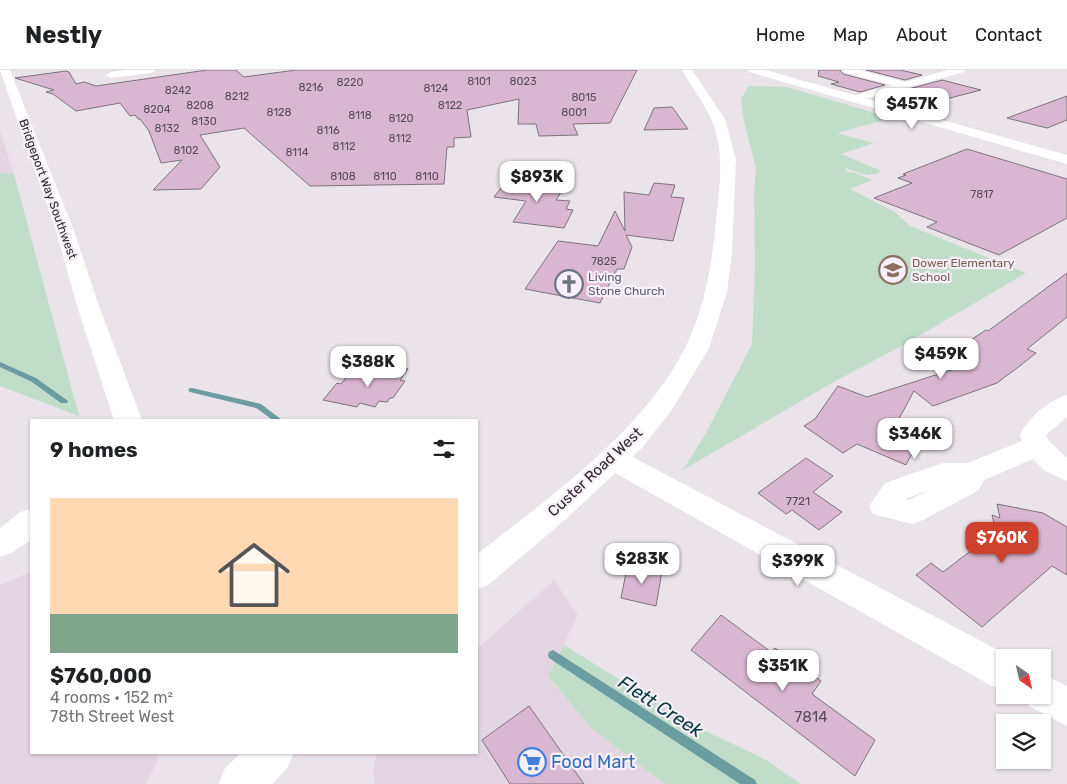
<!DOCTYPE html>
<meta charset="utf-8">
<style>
:root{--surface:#fff;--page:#f6f6f6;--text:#202124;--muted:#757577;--line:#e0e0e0;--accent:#cd412d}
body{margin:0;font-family:Rubik,sans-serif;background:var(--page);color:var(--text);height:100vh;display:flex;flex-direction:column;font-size:19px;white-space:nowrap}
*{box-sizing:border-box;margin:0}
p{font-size:16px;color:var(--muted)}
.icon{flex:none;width:28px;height:28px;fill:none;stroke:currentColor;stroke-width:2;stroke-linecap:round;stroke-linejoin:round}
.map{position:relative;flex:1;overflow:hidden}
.sheet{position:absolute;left:30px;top:349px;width:448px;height:335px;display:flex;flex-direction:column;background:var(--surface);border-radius:0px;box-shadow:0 1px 4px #0004}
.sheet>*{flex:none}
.needle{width:32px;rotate:146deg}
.fabs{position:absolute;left:996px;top:579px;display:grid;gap:10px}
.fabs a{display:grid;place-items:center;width:55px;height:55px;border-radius:0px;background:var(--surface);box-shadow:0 1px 4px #0004;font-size:25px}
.price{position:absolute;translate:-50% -42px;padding:0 11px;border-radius:10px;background:#fff;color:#222;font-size:16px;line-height:32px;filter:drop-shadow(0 1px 2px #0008)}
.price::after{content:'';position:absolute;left:50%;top:30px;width:15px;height:11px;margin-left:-8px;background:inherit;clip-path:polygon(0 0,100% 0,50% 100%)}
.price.active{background:var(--accent);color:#fff}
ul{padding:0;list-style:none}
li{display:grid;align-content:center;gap:10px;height:265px;padding:0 20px}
li span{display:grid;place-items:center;height:155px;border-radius:0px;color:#555}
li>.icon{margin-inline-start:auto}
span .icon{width:90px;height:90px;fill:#fffc;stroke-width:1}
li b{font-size:21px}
h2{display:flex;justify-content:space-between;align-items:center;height:60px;padding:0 20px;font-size:21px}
header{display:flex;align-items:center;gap:30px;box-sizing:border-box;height:70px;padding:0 25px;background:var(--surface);border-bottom:1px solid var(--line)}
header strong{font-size:24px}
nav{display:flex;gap:28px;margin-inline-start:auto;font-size:18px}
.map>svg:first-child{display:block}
</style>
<header>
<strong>Nestly</strong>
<nav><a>Home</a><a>Map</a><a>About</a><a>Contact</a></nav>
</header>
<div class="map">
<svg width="1067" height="714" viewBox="0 0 1067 714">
<rect width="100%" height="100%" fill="#ebe3ea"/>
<g fill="#e3d5e2">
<polygon points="0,61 14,104 0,103"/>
<polygon points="31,502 31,682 159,683 157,692 146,714 0,714 0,515"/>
<polygon points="554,510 578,545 548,607 590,657 665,714 375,714 373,700 377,683 476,682 476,580"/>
</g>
<g fill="#c0ddc9">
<polygon points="749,16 787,17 892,48 837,63 874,73 841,84 879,100 880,103 867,105 845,98 847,102 856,103 872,110 850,119 895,142 910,156 1026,203 898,278 837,310 683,400 706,363 752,274 755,197 754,124 756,98 744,52 741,29"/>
<polygon points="0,103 14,104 79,346 0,316"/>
<polygon points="564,575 691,654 766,690 801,714 665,714 590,657 548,606"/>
</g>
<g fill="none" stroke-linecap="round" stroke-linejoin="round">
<g fill="#6b9c9f" fill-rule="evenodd">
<polygon points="0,292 36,308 68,331 67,333 61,333 32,312 0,297"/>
<polygon points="190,318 192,318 261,334 282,350 273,350 256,338 190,322 188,320"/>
<polygon points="553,580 755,710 757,714 740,714 549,588 548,585 549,582"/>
</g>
</g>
<g fill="#dab7d0" stroke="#7c747a">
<polygon points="207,0 236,0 244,7 296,0 637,0 610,53 573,54 578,65 539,66 536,54 518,54 519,29 467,40 471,67 454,68 454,77 447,77 444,114 310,116 244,58 200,65 220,97 201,119 153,120 182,90 161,93 149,61 140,49 138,49 135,45 130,46 120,33 76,41 53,24 46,22 54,20 15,8 66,1 69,2 76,14 84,12 96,16"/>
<polygon points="819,0 840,0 843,4 885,15 860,22 831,14 839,12 818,6"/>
<polygon points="866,0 900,0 922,5 905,10"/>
<polygon points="942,10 981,20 919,36 909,36 879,27"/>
<polygon points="1067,26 1067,50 1047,58 1007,48"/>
<polygon points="672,37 688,59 644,60 654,38"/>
<polygon points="967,79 1067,109 1067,148 999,185 927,157 937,152 874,128 912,113 898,108 906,105 903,104"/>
<polygon points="508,109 565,116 556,130 570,131 566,139 573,140 564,158 513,152 526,131 494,127"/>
<polygon points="654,113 675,115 671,127 684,128 673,171 626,165 632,177 624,199 617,199 600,233 525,219 558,171 598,176 615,141 625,161 624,122 649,125"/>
<polygon points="1067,203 1067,247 1027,279 1036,283 1021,295 997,313 933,336 914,321 890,365 916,375 906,395 857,374 843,383 804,356 815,349 838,316 867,327 976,292 954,281 986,260 988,261"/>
<polygon points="388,295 408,299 400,310 405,311 393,328 390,328 387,332 379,331 375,337 360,333 357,337 323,330 337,313 341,314 351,302 379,307"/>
<polygon points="806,388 833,406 813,422 842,442 819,460 792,440 786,444 758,423"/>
<polygon points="997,434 1043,443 1067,457 1067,505 1052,496 982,557 916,505 931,493 943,502 996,462 992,445 1000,448"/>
<polygon points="628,493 662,501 656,536 621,528"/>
<polygon points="721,545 771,582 775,578 821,611 812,624 875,670 855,706 691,580"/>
<polygon points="529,636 584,714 510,714 482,670"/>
</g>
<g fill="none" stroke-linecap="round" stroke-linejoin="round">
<g fill="#fff" fill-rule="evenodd">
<polygon points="126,0 156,0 151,3 111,8 106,5 111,2"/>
<polygon points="842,0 859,0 905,12 948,0 965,0 964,2 854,32 848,29 850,27 892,15 843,2"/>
<path d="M1067 325V347L1046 365 1049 371 1067 388V411L1045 401 1033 389 984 410 979 420 923 450 912 454 873 444 869 436 885 413 943 393H968L1022 371 1020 365C1028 348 1049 330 1067 325ZM929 420 909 430 905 429Z"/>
<polygon points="613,379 623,382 1013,588 1005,588 1005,621 992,616 603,396 599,389 603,382"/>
<polygon points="31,439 31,470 11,483 0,487 0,458 20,442"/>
<polygon points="1042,604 1067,616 1067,656 1029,636 1024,625 1042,625"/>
</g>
<polygon fill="#fff" fill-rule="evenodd" points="748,0 765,0 1067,85 1067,94 749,2"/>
<g fill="#fff" fill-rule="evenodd">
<polygon points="0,0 10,0 74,161 100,239 142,350 114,350 78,239 56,161"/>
<path d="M682 0H692L725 49 736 90 732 183 727 222 709 278 671 341 641 379 566 449 488 515 476 520V485C548 428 643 362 685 278 703 242 711 201 715 161 718 124 727 84 711 49 704 32 691 16 682 0Z"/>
<polygon points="242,682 294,682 288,697 272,714 219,714 225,698"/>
</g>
</g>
<defs>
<symbol id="school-ring" viewBox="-11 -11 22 22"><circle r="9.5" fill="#f8f0f8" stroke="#8d6e63" stroke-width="1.5"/><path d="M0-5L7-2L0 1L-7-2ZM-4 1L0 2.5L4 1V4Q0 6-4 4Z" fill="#8d6e63"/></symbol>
<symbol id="church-ring" viewBox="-11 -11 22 22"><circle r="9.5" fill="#f8f0f8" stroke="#6b7280" stroke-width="1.5"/><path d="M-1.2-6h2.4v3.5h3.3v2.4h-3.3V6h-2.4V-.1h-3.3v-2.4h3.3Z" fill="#6b7280"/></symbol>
<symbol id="supermarket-ring" viewBox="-11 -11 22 22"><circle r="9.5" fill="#f8f0f8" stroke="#3f7fe0" stroke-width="1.5"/><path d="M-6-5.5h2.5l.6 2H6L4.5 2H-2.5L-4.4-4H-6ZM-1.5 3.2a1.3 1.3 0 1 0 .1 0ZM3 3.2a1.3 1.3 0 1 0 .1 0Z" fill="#3f7fe0"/></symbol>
</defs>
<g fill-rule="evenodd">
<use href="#school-ring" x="877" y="184" width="32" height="32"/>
<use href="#church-ring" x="553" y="198" width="32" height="32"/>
<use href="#supermarket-ring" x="516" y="676" width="32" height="32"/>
</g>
<g text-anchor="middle" stroke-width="4.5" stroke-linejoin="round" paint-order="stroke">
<g font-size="11" fill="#584c55">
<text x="479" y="15">8101</text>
<text x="523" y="15">8023</text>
<text x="350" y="16">8220</text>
<text x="311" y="21">8216</text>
<text x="436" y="22">8124</text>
<text x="178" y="24">8242</text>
<text x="237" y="30">8212</text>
<text x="584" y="31">8015</text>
<text x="200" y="39">8208</text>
<text x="450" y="39">8122</text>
<text x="157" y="43">8204</text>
<text x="279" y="46">8128</text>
<text x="574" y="46">8001</text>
<text x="360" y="49">8118</text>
<text x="401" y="52">8120</text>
<text x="204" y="55">8130</text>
<text x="167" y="62">8132</text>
<text x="328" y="64">8116</text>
<text x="400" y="72">8112</text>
<text x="344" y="80">8112</text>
<text x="186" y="84">8102</text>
<text x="297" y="86">8114</text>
<text x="343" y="110">8108</text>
<text x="385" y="110">8110</text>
<text x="427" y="110">8110</text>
<text x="982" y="128">7817</text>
<text x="604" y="195">7825</text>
</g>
<g font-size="12" fill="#2c292c" stroke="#f8f0f8">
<text transform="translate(48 119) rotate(70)" y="4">Bridgeport Way Southwest</text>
</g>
<g font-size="12" fill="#785e54" stroke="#f8f0f8" text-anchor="start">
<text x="912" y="197">Dower Elementary<tspan x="912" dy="14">School</tspan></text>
</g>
<g font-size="12" fill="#5b616d" stroke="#f8f0f8" text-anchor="start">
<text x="588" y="211">Living<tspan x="588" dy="14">Stone Church</tspan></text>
</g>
<g font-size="12" fill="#584c55">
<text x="798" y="435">7721</text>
</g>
<g font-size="15" fill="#2c292c" stroke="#f8f0f8">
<text transform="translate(595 402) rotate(-43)" y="5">Custer Road West</text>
</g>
<g font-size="15" fill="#584c55">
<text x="811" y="652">7814</text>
</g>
<g font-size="18" fill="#366cbe" stroke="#f8f0f8" text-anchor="start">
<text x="551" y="698">Food Mart</text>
</g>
<g font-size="19" font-style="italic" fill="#07393c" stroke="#f8f0f8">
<text transform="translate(661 636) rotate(33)" y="7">Flett Creek</text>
</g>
</g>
</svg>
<div class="fabs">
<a><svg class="needle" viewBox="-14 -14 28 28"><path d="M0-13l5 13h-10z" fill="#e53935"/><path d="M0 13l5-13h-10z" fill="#757577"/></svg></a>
<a><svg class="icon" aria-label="layers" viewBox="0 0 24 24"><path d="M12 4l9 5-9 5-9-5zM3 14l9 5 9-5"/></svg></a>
</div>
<b class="price" style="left:912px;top:60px">$457K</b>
<b class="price" style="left:537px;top:133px">$893K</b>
<b class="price" style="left:941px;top:310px">$459K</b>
<b class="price" style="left:368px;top:318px">$388K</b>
<b class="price" style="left:915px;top:390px">$346K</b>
<b class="price active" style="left:1002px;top:494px">$760K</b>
<b class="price" style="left:642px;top:515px">$283K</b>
<b class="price" style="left:798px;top:517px">$399K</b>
<b class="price" style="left:783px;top:622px">$351K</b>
<section class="sheet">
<h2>9 homes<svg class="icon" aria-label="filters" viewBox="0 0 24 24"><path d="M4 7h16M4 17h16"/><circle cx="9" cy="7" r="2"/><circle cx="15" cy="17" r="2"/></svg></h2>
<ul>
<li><span style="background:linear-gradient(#ffd9b3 75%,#7fa58c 0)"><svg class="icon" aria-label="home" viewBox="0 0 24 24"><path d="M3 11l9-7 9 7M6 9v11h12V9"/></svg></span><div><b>$760,000</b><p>4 rooms · 152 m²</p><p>78th Street West</p></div></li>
</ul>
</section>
</div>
